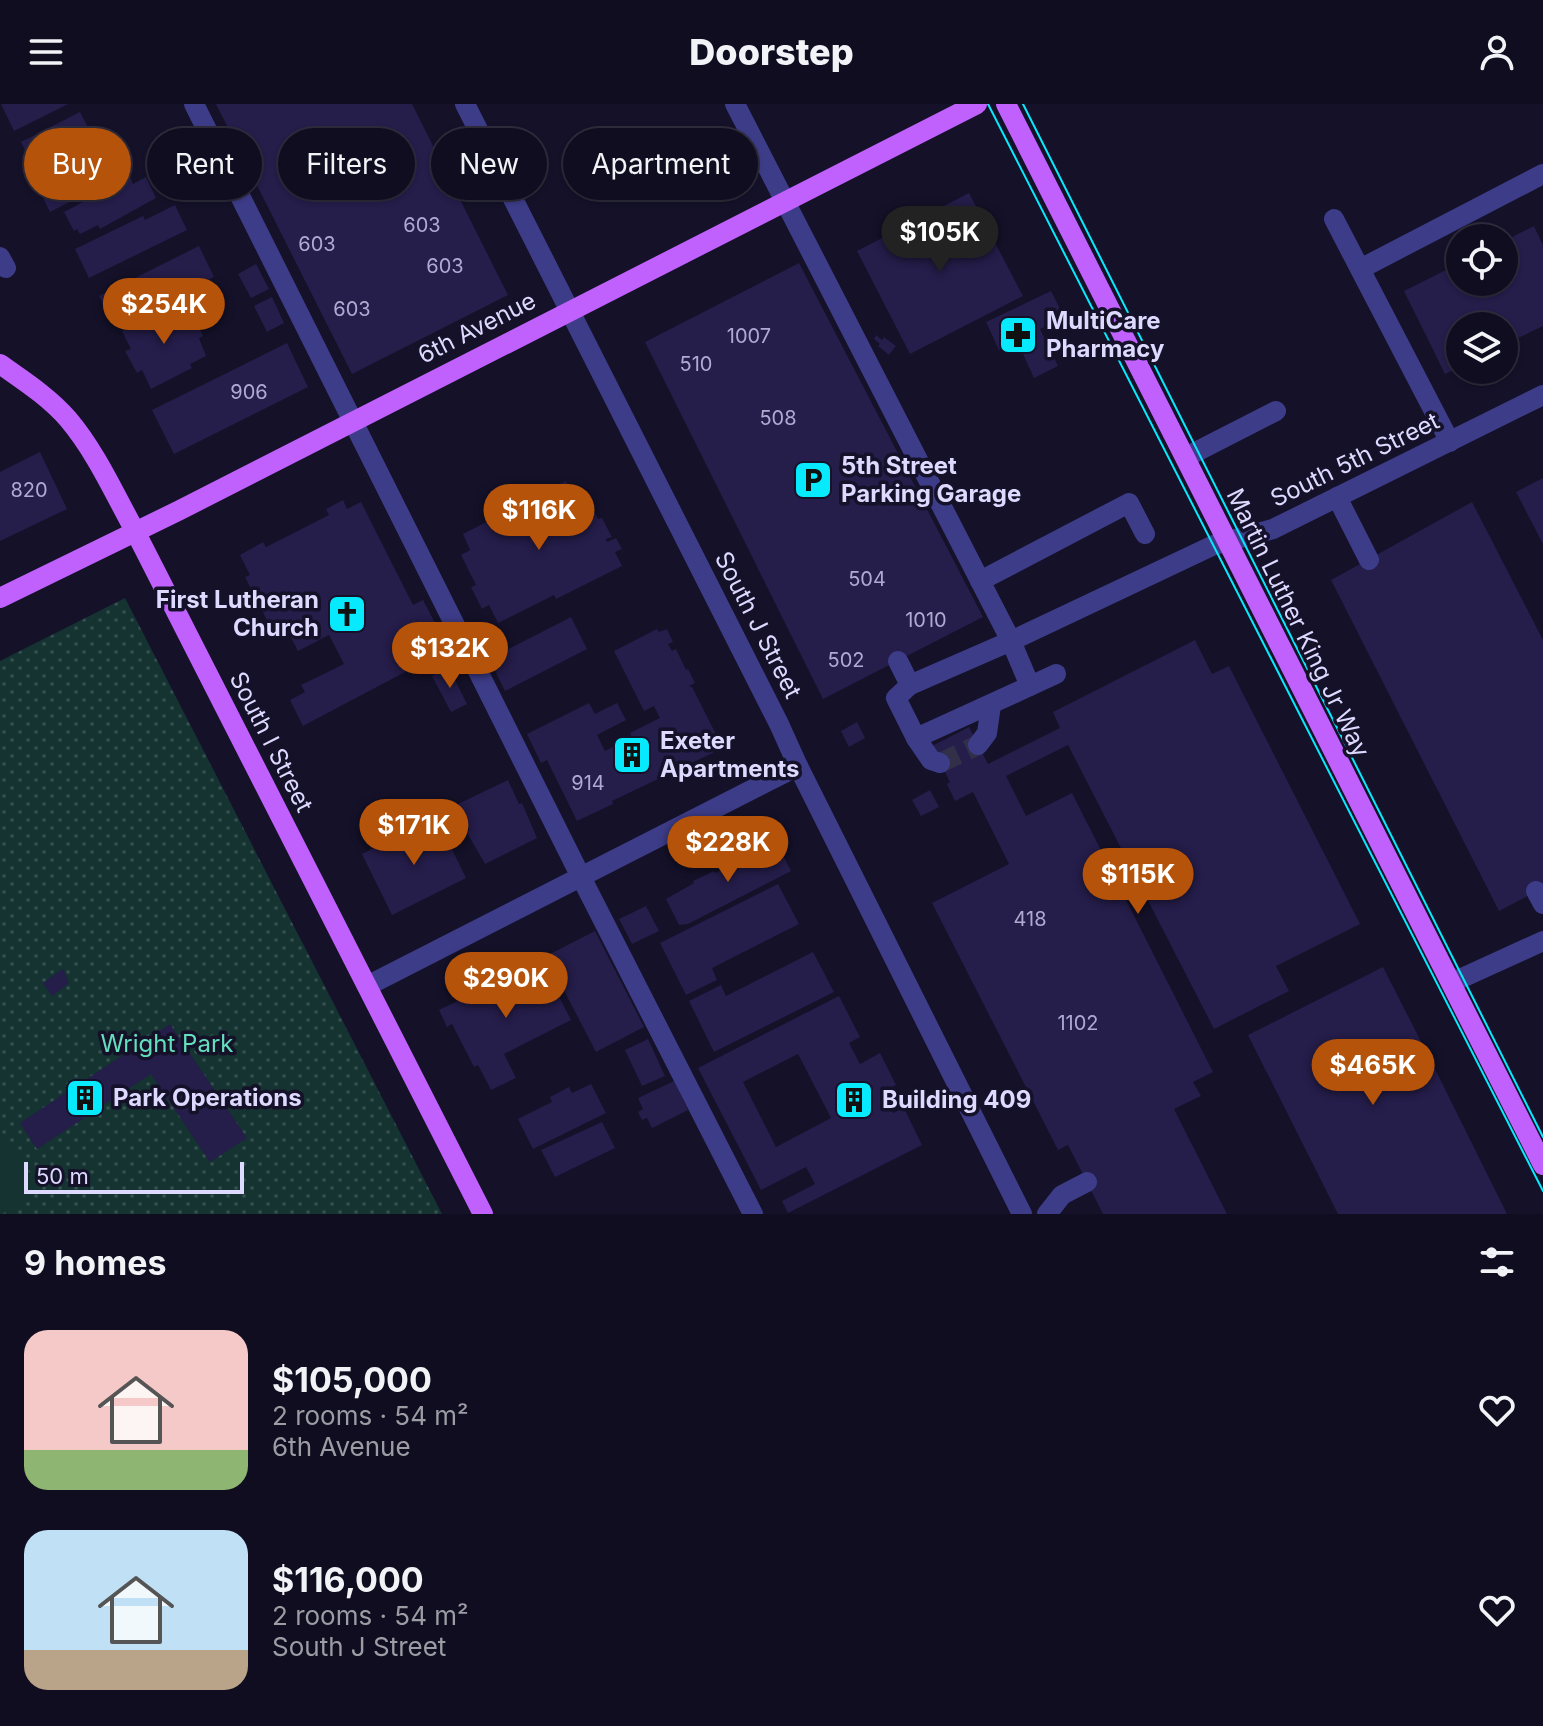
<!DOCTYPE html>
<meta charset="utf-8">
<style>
:root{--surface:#0f0d1f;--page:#1d1b2c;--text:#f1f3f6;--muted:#9b9ca4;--line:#2f2d3d;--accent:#b45309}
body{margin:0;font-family:Inter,sans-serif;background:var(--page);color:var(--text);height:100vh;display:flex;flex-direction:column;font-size:30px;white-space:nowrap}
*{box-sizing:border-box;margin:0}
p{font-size:26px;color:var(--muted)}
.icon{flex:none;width:44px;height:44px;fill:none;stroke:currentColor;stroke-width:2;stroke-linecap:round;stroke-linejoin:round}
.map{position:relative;height:1110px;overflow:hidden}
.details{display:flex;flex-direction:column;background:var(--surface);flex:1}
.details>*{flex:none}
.hud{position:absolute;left:24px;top:24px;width:800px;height:72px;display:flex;gap:16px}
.tools{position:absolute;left:1446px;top:120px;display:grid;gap:16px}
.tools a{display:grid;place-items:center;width:72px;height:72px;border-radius:50%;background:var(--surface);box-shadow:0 2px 6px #0004,0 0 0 2px var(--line);font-size:40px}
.scale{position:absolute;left:24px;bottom:20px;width:220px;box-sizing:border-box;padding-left:8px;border:4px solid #ddd9ff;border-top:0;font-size:22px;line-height:28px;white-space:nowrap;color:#ddd9ff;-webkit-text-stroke:6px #141129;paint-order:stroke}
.price{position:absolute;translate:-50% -68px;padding:0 18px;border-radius:28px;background:var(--accent);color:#fff;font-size:26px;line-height:52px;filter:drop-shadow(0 2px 4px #0008)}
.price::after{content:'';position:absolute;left:50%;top:48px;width:24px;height:18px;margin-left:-12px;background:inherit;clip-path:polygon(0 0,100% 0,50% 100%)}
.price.active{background:#222;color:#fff}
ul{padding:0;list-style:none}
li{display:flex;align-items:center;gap:24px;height:200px;padding:0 24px}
li span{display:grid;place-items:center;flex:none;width:224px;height:160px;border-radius:24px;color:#555}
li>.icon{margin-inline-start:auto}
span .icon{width:96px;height:96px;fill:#fffc;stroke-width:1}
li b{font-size:34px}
h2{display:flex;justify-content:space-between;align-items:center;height:96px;padding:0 24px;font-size:34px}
.pill{padding:0 28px;border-radius:36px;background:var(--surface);box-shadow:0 2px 6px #0004,0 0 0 2px var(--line);font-size:28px;line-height:72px}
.pill.active{background:var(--accent);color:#fff}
header{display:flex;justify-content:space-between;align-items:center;height:104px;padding:0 24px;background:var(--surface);font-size:36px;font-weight:800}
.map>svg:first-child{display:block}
</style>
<header><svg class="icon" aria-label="menu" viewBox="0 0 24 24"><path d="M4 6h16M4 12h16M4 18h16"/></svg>Doorstep<svg class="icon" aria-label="person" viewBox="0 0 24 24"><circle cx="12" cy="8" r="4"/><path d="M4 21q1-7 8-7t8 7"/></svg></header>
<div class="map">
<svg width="1543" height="1110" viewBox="0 0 1543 1110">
<defs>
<pattern id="green-dots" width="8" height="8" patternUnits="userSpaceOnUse" patternTransform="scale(2)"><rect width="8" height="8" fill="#143331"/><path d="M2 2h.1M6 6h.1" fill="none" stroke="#365050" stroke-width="1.8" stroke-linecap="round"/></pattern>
</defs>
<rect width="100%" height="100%" fill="#141129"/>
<polygon fill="url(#green-dots)" points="125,494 442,1110 0,1110 0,557"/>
<polygon fill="#143331" points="0,1027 40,1084 2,1110 0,1110"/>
<g fill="#251d4a" fill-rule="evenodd">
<polygon points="1,0 68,0 14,27"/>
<polygon points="216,0 412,0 508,191 352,270"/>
<polygon points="80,8 98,42 44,69 36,51 29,54 21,38"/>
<polygon points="731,29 746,59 701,81 686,51"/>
<polygon points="111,39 120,55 115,58 122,71 50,108 38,84 103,51 100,45"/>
<polygon points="130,73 133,80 146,73 156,94 100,125 98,121 80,130 77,125 74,127 64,108"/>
<polygon points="969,89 1023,192 910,250 857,147"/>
<polygon points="175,101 187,126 89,174 75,145 143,112 145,116"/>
<polygon points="1534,122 1543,141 1543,222 1504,241 1504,222 1460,222 1460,263 1445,270 1404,187 1460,159 1460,178 1504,178 1504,137"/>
<polygon points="199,142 214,173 114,222 99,192"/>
<polygon points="799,159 983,513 823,595 645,238"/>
<polygon points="256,160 269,185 251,194 238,170"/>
<polygon points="1051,187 1064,213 1040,225 1058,262 1034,274 1017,237 999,246 986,218"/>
<polygon points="272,193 284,219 267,228 254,202"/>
<polygon points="184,203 193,222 197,220 203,232 199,234 206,252 190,260 192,264 151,285 142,266 137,269 125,247 131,245 122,227 164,207 167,212"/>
<polygon points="876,231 882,236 884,233 896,242 889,251 878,242 880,240 874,235"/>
<polygon points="287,239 308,283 174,350 152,306"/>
<polygon points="40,348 67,405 0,437 0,368"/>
<polygon points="1543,374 1543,440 1516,388"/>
<polygon points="566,377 574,393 584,388 598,415 602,414 612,433 606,435 607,438 616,434 622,445 615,448 622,462 556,495 554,491 498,519 489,501 482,505 471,483 476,481 461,451 470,446 463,430"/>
<polygon points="343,396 347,405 361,398 413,501 423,496 436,521 442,518 448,529 442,533 450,550 409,570 407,567 303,622 290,596 305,588 301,581 344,560 329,531 298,547 288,528 282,531 278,523 272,526 245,473 250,471 240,451 263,438 266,443 329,411 326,405"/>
<polygon points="1472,398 1543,536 1543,784 1499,807 1331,476"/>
<polygon points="571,513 587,545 505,587 489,555"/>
<polygon points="657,525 659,528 667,525 673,538 668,540 672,547 676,545 686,566 688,565 695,579 689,582 692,583 723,644 612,697 613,700 577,717 547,656 541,659 527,630 589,599 595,610 617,599 626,616 597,631 605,647 632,633 630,629 660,614 654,602 644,607 614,547"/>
<polygon points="1195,536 1212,570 1229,562 1360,820 1276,862 1289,887 1214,925 1068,641 1006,672 1026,712 1072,689 1213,968 1193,978 1201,992 1174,1005 1227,1110 1103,1110 1068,1041 1058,1046 932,799 1009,760 973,688 955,697 947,680 950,678 932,642 969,623 988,660 1060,624 1053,608"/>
<polygon points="449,564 467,600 451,608 432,572"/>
<polygon points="857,618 865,634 849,643 841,627"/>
<polygon points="508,676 519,700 522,699 537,734 485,760 466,727 469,726 456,701"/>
<polygon points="930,686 939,703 921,712 912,696"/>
<polygon points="436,713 466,774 392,811 362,750 380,741 382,745 420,726 418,722"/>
<polygon points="775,736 791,767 688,820 679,821 666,795 694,779 693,777 714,767 715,769"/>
<polygon points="778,780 799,820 712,864 717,876 686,891 660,839"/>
<polygon points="646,802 659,827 632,840 619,815"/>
<polygon points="595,827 644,923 596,948 546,852"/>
<polygon points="813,848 834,888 714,948 689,897 721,881 726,892"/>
<polygon points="541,857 571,916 504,950 516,974 491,986 478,961 474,963 452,920 447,923 439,906"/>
<polygon points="1383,863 1436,967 1507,1110 1338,1110 1248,931"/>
<polygon points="63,865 69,879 52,892 43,879"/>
<path d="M839 892 860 933 849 939 860 960 880 949 896 981 881 988 893 1009 904 1004 922 1041 788 1109 782 1097 815 1080 806 1063 761 1086 698 964ZM798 950 831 1014 776 1043 743 978Z"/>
<polygon points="170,920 247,1034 210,1058 151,970 37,1045 20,1019"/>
<polygon points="648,935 665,972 642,982 625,946"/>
<polygon points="674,977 688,1006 652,1024 647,1014 642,1016 638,1008 643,1005 638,994"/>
<polygon points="591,980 606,1009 533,1045 518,1015 552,998 550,993 569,983 572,989"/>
<polygon points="602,1018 615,1044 555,1073 541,1046"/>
</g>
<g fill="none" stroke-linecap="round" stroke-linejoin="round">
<polyline stroke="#322f49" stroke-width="20" stroke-dasharray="20 10" stroke-linecap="butt" points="940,659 978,641"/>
<g stroke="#3d3c88" stroke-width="20">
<polyline points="194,0 581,773 753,1110"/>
<polyline points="465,0 779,620 798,662 1022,1110"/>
<polyline points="735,0 1011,537 1030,582 916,634 896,594 910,581 1011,537 1214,441 1273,425 1543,291"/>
<polyline points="1334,115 1450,338"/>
<polyline points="0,153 6,164"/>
<polyline points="1360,165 1543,70"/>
<polyline points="1186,353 1276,307"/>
<polyline points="1337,393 1369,456"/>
<polyline points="980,477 1129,399 1145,430"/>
<polyline points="898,557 910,581"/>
<polyline points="1030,582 1056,570"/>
<polyline points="916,634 931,656 940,659"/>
<polyline points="978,641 987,629 991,601"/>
<polyline points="1536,787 1543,800"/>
<polyline points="1451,879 1543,837"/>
<polyline points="367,882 798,662"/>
<polyline points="1047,1110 1062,1091 1087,1078"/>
</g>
<g stroke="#c061fd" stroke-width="20">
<polyline points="1006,0 1543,1061"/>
<path d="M0 260C24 277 49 293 68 315 96 348 114 389 135 427L483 1110"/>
<polyline points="0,494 180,406 977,0"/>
</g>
<g stroke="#07e9fc" stroke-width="2">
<polyline points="988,0 1543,1087"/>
<polyline points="1023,0 1543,1033"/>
</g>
</g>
<defs>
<symbol id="pharmacy-square" viewBox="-11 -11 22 22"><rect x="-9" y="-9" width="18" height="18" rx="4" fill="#07e9fc" stroke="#141129"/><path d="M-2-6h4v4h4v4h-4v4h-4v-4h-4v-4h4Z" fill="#111"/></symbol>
<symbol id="parking-square" viewBox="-11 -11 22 22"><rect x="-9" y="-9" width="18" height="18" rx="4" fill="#07e9fc" stroke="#141129"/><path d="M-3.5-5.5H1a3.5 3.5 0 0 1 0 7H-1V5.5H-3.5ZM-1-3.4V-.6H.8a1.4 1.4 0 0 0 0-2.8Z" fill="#111"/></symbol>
<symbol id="church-square" viewBox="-11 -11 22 22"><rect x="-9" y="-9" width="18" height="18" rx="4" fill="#07e9fc" stroke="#141129"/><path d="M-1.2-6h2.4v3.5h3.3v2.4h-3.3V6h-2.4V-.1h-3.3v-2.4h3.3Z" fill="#111"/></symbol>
<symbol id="building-square" viewBox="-11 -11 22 22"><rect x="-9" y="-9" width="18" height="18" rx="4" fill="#07e9fc" stroke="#141129"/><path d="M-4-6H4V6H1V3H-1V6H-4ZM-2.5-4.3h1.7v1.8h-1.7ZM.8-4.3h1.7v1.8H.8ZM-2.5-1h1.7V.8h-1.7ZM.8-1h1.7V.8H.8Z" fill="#111"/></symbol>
</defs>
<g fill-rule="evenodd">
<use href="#pharmacy-square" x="996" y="209" width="44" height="44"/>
<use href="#parking-square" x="791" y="354" width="44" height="44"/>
<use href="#church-square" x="325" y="488" width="44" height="44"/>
<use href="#building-square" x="610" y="629" width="44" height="44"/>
<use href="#building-square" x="63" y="972" width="44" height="44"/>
<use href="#building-square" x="832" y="974" width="44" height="44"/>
</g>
<g text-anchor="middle" stroke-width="7" stroke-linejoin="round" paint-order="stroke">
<g font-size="20" fill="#afaad2">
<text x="422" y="128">603</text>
<text x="317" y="147">603</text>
<text x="445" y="169">603</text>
<text x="352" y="212">603</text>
<text x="749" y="239">1007</text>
<text x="696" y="267">510</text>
<text x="249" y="295">906</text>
<text x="778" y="321">508</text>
<text x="29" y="393">820</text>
<text x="867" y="482">504</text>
<text x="926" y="523">1010</text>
<text x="846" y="563">502</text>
<text x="588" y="686">914</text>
<text x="1030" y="822">418</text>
<text x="1078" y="926">1102</text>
</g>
<g font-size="24" font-weight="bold" fill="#ddd9ff" stroke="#141129" text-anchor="start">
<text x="1046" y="225">MultiCare<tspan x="1046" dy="28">Pharmacy</tspan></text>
<text x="841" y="370">5th Street<tspan x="841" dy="28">Parking Garage</tspan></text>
<text x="319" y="504" text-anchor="end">First Lutheran<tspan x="319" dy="28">Church</tspan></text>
<text x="660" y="645">Exeter<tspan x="660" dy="28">Apartments</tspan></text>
<text x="113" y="1002">Park Operations</text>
<text x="882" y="1004">Building 409</text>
</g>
<g font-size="24" fill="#ddd9ff" stroke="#141129">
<text transform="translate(477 224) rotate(-27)" y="8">6th Avenue</text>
<text transform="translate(1355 356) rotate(-26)" y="8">South 5th Street</text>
<text transform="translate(1298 519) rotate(64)" y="8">Martin Luther King Jr Way</text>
<text transform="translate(758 521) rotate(63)" y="8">South J Street</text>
<text transform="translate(271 638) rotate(63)" y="8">South I Street</text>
</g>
<g font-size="24" fill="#64dfbe" stroke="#141129">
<text x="167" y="948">Wright Park</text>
</g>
</g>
</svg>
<div class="tools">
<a><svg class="icon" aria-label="locate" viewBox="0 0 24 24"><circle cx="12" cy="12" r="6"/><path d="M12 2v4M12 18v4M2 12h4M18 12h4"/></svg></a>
<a><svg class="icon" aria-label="layers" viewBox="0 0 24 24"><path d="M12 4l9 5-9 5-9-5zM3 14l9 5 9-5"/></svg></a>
</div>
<div class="scale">50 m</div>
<b class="price active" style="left:940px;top:170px">$105K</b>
<b class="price" style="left:164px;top:242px">$254K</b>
<b class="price" style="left:539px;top:448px">$116K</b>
<b class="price" style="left:450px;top:586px">$132K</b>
<b class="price" style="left:414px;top:763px">$171K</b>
<b class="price" style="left:728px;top:780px">$228K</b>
<b class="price" style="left:1138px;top:812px">$115K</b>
<b class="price" style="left:506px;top:916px">$290K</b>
<b class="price" style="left:1373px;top:1003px">$465K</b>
<div class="hud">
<a class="pill active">Buy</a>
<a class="pill">Rent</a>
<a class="pill">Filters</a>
<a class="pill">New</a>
<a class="pill">Apartment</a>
</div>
</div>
<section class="details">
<h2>9 homes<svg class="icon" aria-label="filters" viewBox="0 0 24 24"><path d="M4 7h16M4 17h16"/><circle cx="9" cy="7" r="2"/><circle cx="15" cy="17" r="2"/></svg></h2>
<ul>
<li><span style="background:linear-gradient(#f6c9c9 75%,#8fb573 0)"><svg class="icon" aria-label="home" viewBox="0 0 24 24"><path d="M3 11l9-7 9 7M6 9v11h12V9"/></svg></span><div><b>$105,000</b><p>2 rooms · 54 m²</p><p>6th Avenue</p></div><svg class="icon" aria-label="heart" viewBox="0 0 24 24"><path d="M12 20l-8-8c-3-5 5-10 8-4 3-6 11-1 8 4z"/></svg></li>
<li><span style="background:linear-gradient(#bfe0f5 75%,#b9a48a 0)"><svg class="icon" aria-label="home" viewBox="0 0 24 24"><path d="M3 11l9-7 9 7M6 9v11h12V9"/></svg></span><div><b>$116,000</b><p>2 rooms · 54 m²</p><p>South J Street</p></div><svg class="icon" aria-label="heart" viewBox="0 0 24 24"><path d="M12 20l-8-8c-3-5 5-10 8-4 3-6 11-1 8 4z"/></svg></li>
</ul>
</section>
